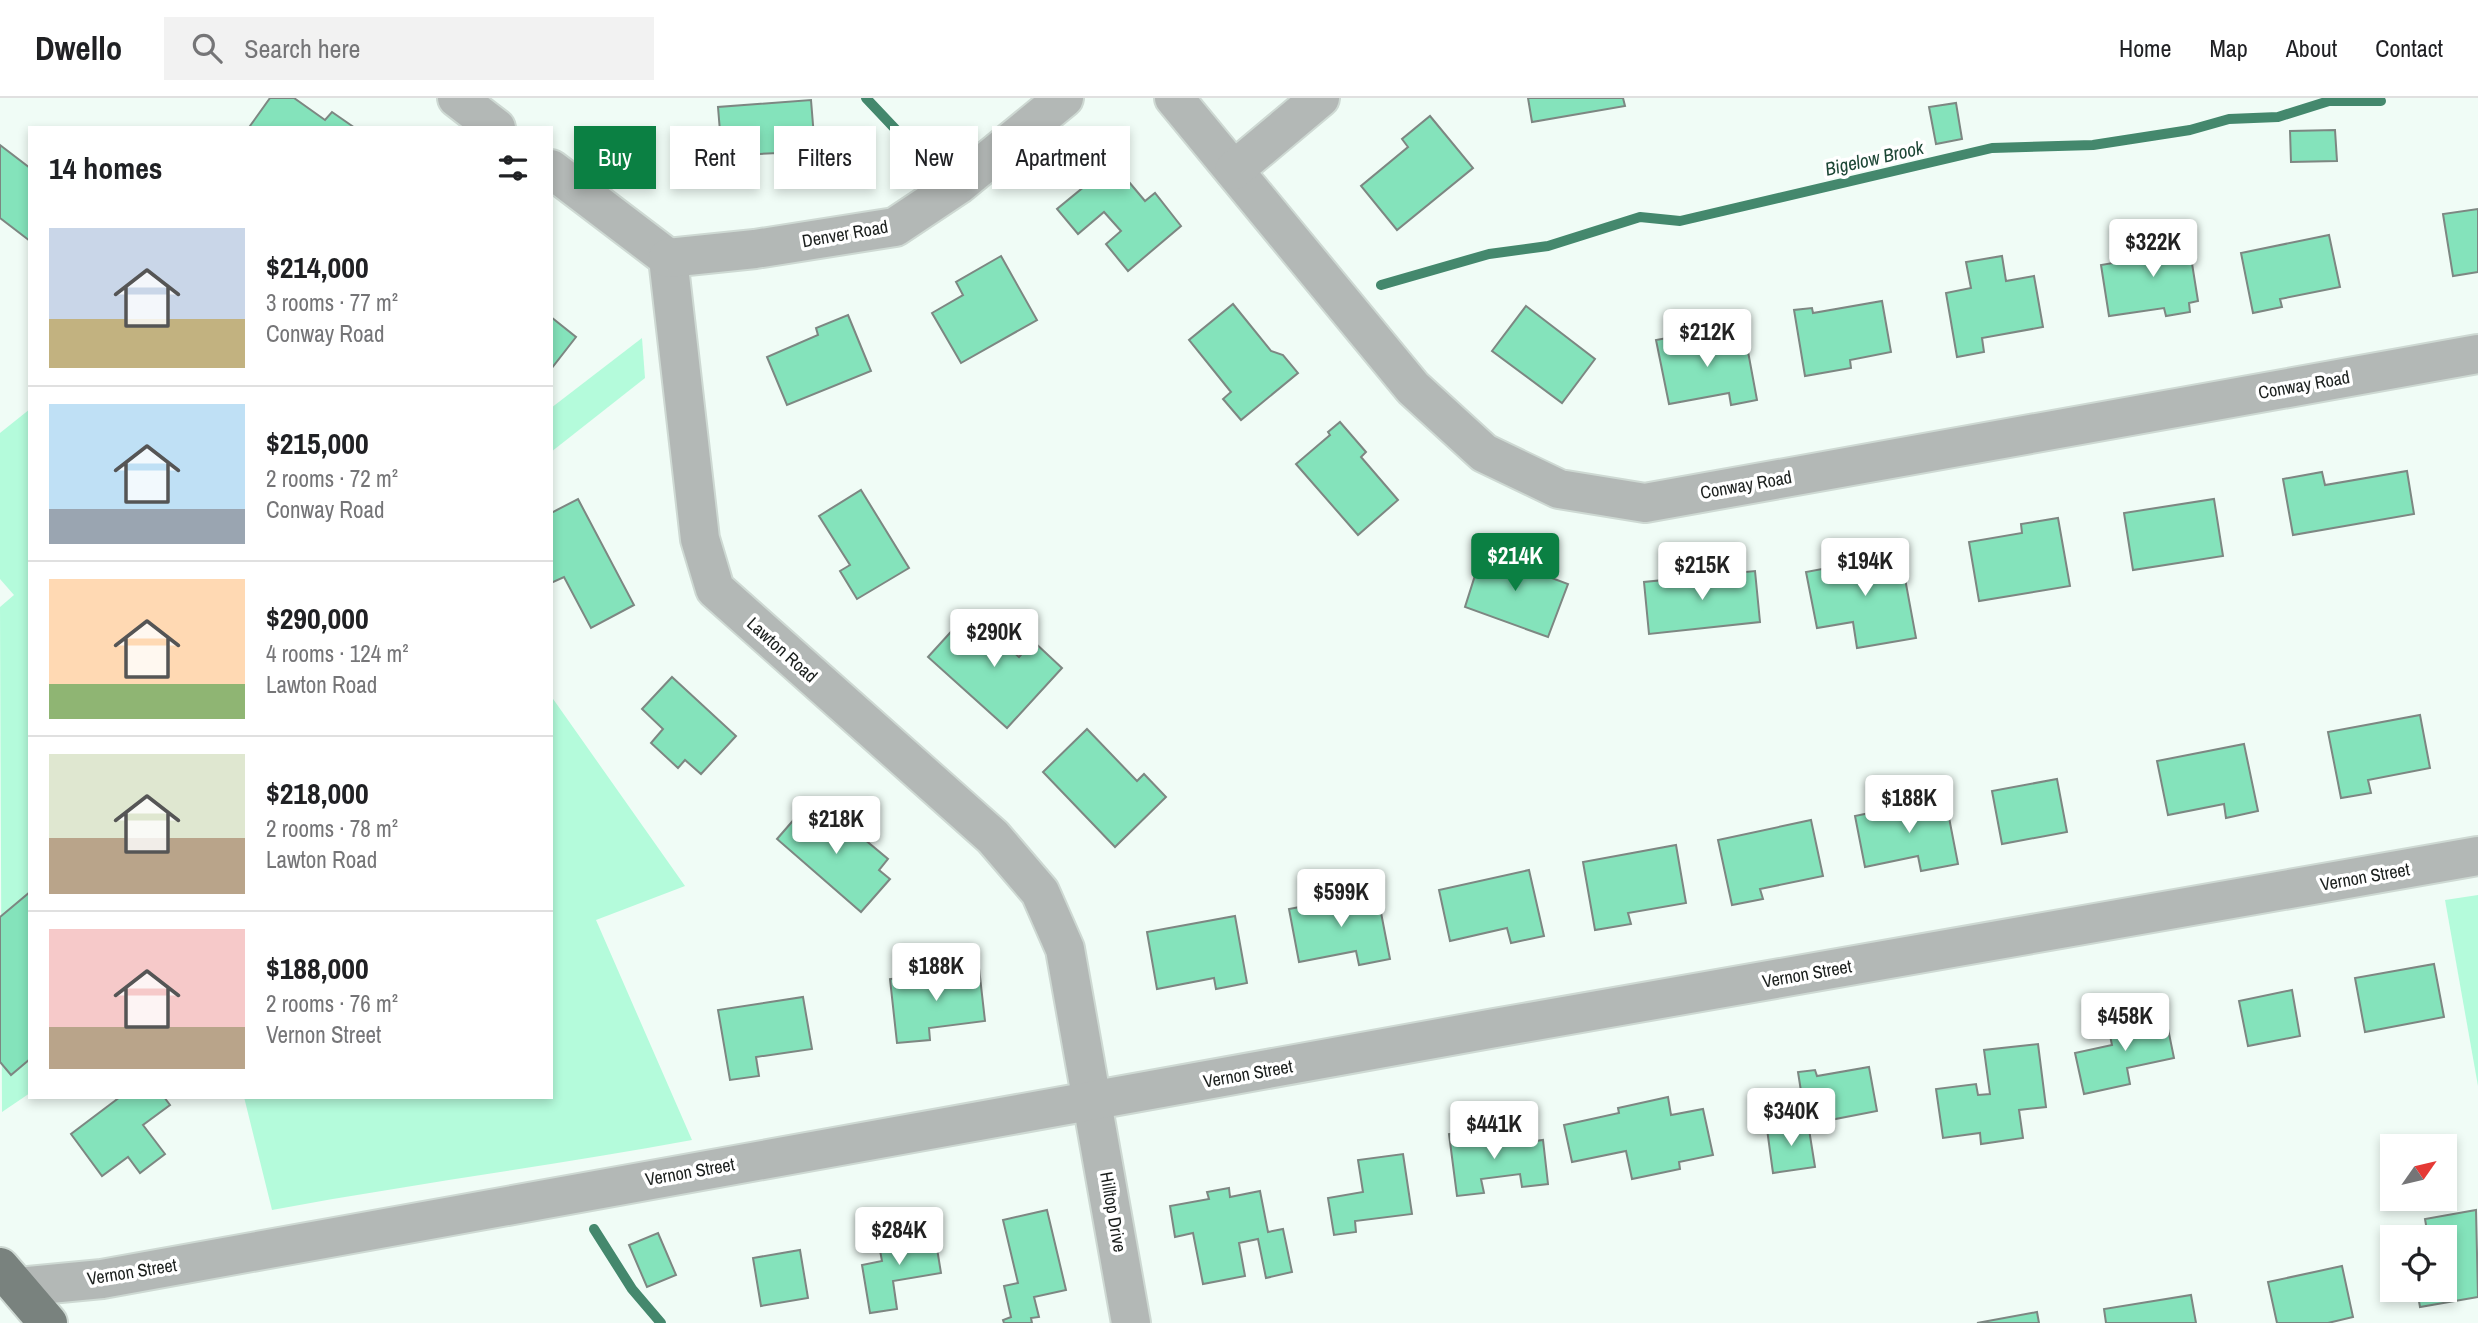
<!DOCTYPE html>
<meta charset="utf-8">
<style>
:root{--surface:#fff;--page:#f2f2f2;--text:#202124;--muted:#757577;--line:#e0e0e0;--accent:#0b8043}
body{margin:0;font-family:"Archivo Narrow",sans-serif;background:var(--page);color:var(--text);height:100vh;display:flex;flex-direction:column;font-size:26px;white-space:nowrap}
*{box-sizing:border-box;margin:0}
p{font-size:23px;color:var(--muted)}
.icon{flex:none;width:38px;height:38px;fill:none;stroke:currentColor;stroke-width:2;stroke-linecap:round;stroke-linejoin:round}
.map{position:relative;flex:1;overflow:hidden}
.panel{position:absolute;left:28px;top:28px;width:525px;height:973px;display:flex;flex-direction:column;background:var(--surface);border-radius:0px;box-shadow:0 4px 10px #0003}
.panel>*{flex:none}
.banner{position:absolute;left:574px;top:28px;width:665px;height:63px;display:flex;gap:14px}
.needle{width:46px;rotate:56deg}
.controls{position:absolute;left:2380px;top:1036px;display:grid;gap:14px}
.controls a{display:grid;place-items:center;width:77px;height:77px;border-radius:0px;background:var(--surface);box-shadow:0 4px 10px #0003;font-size:35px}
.price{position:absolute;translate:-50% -60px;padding:0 16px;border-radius:7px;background:#fff;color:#222;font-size:23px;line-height:46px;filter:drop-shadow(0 2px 4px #0008)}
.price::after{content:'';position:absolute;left:50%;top:42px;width:21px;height:16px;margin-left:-10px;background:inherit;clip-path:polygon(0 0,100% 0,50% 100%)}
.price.current{background:var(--accent);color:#fff}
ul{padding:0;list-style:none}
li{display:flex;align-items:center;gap:21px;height:175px;padding:0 21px}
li+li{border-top:2px solid var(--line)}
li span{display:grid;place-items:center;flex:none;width:196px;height:140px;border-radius:0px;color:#555}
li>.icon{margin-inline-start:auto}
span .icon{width:84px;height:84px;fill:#fffc;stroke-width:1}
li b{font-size:30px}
h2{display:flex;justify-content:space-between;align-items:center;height:84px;padding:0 21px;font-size:30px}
.chip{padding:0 24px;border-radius:0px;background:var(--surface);box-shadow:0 4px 10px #0003;font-size:24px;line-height:63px}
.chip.current{background:var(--accent);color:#fff}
header{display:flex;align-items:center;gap:42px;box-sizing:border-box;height:98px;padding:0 35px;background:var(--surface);border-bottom:2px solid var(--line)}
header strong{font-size:33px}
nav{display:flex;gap:38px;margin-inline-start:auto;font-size:24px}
.search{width:490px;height:63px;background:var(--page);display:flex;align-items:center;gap:18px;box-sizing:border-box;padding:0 24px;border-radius:0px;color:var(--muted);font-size:26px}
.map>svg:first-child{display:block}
</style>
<header>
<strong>Dwello</strong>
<div class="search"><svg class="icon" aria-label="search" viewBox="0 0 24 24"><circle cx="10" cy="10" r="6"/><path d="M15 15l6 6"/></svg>Search here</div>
<nav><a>Home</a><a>Map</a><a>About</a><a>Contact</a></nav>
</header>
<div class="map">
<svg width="2478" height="1225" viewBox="0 0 2478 1225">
<rect width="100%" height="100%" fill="#f0fcf6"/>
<g fill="#b4fbdb">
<polygon points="642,240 645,280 551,354 551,310"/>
<polygon points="30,311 30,995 2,1014 0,509 14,497 0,481 0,335"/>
<path d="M551 598 685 788 596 822 692 1042C552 1068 411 1086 272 1112L244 999H551Z"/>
<polygon points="2478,797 2478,988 2445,802"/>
</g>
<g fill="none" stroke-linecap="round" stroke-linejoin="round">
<g stroke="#44886d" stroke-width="10">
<polyline points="866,0 917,54"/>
<polyline points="1381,187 1489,156 1548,148 1640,119 1680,123 1992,50 2093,47 2190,32 2229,21 2278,19 2329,3 2381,3"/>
<polyline points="594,1131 632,1191 661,1225"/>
</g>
</g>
<g fill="#84e3bb" stroke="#7d8782" stroke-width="2">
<polygon points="270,0 294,0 325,22 332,14 355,30 253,30 250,28"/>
<polygon points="1528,0 1623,0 1625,8 1532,24"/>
<polygon points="811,2 816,64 779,66 778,55 722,58 718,9"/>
<polygon points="1956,5 1962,41 1936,46 1929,9"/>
<polygon points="1430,18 1473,70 1397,132 1361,88 1408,49 1402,41"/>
<polygon points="2335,32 2337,63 2291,64 2290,33"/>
<polygon points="0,47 30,70 30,143 0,120"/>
<polygon points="1113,65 1145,103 1155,95 1181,128 1128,173 1106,146 1121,133 1104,114 1078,136 1057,111"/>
<polygon points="2478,111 2478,174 2453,178 2443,116"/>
<polygon points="2187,134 2198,203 2189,205 2190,214 2166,218 2164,210 2109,218 2101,167 2142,160 2140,147 2162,143 2161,138"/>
<polygon points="2329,137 2340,189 2280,201 2282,209 2253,215 2241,155"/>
<polygon points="1001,158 1037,222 961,265 932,215 963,197 956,184"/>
<polygon points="2002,158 2006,183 2034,178 2043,229 1982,240 1984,254 1957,259 1946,195 1971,190 1966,164"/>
<polygon points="1882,203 1891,254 1850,262 1851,270 1805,278 1794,212 1812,210 1813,215"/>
<polygon points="1233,206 1271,253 1283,257 1298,275 1241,322 1223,301 1231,294 1189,242"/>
<polygon points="1526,208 1595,261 1562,305 1492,253"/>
<polygon points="848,217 871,273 787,307 767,259 818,237 816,230"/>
<polygon points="551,219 576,239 551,271"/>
<polygon points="1744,232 1757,302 1731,307 1729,295 1669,306 1656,242 1689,236 1691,249 1722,243 1721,237"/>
<polygon points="1340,324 1366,354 1361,359 1398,402 1358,437 1296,366 1330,337 1328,334"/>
<polygon points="2407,373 2414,416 2293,437 2283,381 2322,374 2325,387"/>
<polygon points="861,392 909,470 857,501 840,473 850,467 819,418"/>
<polygon points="578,401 634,507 591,530 564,479 551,485 551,415"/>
<polygon points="2214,401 2223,458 2133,472 2124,415"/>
<polygon points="2058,420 2070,488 1979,503 1969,444 2022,435 2021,426"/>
<polygon points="1899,448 1916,540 1857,550 1853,524 1817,530 1806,474 1865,463 1864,454"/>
<polygon points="1484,449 1519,461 1517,467 1568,486 1548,539 1465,509"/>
<polygon points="1755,473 1760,524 1649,536 1644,484"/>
<polygon points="969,514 1019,559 1033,543 1062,570 1007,630 928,559"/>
<polygon points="672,579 736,638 701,676 685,662 678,670 651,645 663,631 642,611"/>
<polygon points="2420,617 2430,670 2368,682 2371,695 2341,700 2328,634"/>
<polygon points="1087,631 1137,683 1144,676 1166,699 1115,749 1043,674"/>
<polygon points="2244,646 2258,713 2226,720 2224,706 2168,717 2157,663"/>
<polygon points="2057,681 2067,734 2002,746 1992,693"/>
<polygon points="1945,699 1958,766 1921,773 1918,758 1865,769 1855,718"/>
<polygon points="810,703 854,741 858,736 888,761 879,772 890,781 861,814 777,741"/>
<polygon points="1811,722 1823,778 1760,791 1763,801 1732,807 1718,742"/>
<polygon points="1676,747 1686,805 1628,815 1631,826 1595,832 1583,764"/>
<polygon points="1529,772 1544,838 1511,845 1507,830 1450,843 1439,792"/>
<polygon points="30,794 30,961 11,977 0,964 0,819"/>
<polygon points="1377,794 1390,861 1359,867 1356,853 1299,864 1289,811"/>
<polygon points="1235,818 1247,885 1216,891 1214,880 1157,891 1147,834"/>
<polygon points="2434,866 2444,919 2365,934 2355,880"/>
<polygon points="979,870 985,923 929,930 930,942 897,945 890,881"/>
<polygon points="2292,892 2300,938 2248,948 2239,903"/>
<polygon points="803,899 812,951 756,959 759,978 730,982 718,912"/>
<polygon points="2165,916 2174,960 2127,970 2130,986 2084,996 2075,955 2112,947 2108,928"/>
<polygon points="2038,946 2046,1009 2019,1012 2023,1040 1981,1046 1980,1035 1943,1040 1936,991 1976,986 1978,997 1990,996 1984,952"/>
<polygon points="1869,969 1877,1013 1825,1023 1821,1003 1803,1006 1798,974 1815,972 1817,978"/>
<polygon points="120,999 164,999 170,1007 143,1027 165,1056 140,1075 128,1059 102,1078 71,1036"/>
<polygon points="1668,999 1671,1017 1703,1011 1713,1057 1679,1064 1680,1071 1632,1081 1626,1053 1572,1064 1564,1027 1619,1015 1618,1010"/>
<polygon points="1808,1025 1815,1069 1773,1075 1767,1031"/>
<polygon points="1496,1030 1498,1048 1543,1042 1548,1086 1522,1089 1520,1076 1481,1081 1484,1095 1457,1098 1449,1036"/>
<polygon points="1403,1056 1412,1116 1355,1123 1356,1134 1334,1137 1328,1100 1363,1094 1358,1062"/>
<polygon points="1229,1090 1230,1099 1260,1093 1268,1134 1283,1131 1292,1174 1266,1180 1258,1141 1239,1145 1245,1178 1203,1186 1193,1135 1175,1139 1170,1108 1209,1101 1207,1094"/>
<polygon points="1047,1112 1066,1192 1034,1199 1039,1219 1031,1220 1032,1225 1004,1225 1003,1222 1011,1219 1004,1188 1018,1185 1003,1122"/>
<polygon points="2476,1112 2478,1199 2420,1209 2417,1192 2445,1192 2445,1139 2428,1139 2425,1121"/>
<polygon points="934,1132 941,1175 893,1183 897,1211 870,1215 862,1167 882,1163 878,1142"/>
<polygon points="658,1135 676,1177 647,1189 629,1147"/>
<polygon points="800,1152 808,1200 761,1208 753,1160"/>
<polygon points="2342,1168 2353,1219 2328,1225 2277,1225 2268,1184"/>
<polygon points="2191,1197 2196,1225 2106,1225 2104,1211"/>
<polygon points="2037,1214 2039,1225 1977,1225"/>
</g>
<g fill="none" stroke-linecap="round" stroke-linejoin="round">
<defs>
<g id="minor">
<polyline points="457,0 496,30"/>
<polyline points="1174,0 1413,290 1484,355 1559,391 1645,405 2478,256"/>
<polyline points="551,71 668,160 700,441 715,491 993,739 1040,794 1065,851 1131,1225"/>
<polyline points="1234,72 1320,0"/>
<polyline points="668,160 755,151 895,129 958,87 1064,0"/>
</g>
<polyline id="tertiary" points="18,1189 102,1181 1495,930 2478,758"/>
<polyline id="primary" points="0,1169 48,1225"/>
</defs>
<use href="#minor" stroke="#ced9d3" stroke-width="42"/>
<use href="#tertiary" stroke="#ced9d3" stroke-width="42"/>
<use href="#primary" stroke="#ced9d3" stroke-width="42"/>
<use href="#minor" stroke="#b3b8b6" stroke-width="38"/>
<use href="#tertiary" stroke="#b3b8b6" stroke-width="38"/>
<use href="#primary" stroke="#79827e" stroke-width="38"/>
</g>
<g text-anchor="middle" stroke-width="7" stroke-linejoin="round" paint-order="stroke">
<g font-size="18" fill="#1b1f1d" stroke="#fff">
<text transform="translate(845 136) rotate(-10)" y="6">Denver Road</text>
<text transform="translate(2304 287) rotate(-10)" y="6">Conway Road</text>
<text transform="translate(1746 387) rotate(-10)" y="6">Conway Road</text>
<text transform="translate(782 552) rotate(42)" y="6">Lawton Road</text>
<text transform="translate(2365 779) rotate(-10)" y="6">Vernon Street</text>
<text transform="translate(1807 876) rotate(-10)" y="6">Vernon Street</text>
<text transform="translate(1248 976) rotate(-10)" y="6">Vernon Street</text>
<text transform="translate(690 1074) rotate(-10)" y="6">Vernon Street</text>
<text transform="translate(1113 1114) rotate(80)" y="6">Hilltop Drive</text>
<text transform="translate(132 1174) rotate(-9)" y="6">Vernon Street</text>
</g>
<g font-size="19" font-style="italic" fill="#1c4635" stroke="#fff">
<text transform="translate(1874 60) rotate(-13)" y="7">Bigelow Brook</text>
</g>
</g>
</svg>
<div class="controls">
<a><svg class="needle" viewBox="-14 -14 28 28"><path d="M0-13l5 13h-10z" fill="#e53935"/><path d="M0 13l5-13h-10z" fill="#757577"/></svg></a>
<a><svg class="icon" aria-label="locate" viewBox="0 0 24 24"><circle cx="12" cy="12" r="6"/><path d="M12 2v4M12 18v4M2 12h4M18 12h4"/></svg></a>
</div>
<b class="price" style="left:2153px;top:181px">$322K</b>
<b class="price" style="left:1707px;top:271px">$212K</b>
<b class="price current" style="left:1515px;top:495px">$214K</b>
<b class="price" style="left:1865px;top:500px">$194K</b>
<b class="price" style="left:1702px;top:504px">$215K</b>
<b class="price" style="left:994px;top:571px">$290K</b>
<b class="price" style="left:1909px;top:737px">$188K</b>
<b class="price" style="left:836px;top:758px">$218K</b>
<b class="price" style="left:1341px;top:831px">$599K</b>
<b class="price" style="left:936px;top:905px">$188K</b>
<b class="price" style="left:2125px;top:955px">$458K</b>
<b class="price" style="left:1791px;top:1050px">$340K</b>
<b class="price" style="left:1494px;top:1063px">$441K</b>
<b class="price" style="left:899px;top:1169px">$284K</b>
<div class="banner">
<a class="chip current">Buy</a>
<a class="chip">Rent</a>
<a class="chip">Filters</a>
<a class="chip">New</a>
<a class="chip">Apartment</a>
</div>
<section class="panel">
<h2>14 homes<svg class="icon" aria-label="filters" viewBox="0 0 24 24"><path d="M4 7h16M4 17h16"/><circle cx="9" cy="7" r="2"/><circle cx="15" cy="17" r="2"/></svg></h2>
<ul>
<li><span style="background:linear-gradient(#c9d6e8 65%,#c2b280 0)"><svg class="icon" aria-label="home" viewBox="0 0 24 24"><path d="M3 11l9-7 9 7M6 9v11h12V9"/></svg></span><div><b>$214,000</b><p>3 rooms · 77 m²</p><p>Conway Road</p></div></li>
<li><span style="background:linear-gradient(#bfe0f5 75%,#9aa5b1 0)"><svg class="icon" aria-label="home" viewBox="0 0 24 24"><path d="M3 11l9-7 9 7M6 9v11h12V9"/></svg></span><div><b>$215,000</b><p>2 rooms · 72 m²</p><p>Conway Road</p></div></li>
<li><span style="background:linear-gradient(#ffd9b3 75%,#8fb573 0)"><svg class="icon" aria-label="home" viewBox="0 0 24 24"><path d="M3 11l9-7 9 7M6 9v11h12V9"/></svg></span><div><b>$290,000</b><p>4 rooms · 124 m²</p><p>Lawton Road</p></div></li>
<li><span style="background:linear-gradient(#dfe7d0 60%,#b9a48a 0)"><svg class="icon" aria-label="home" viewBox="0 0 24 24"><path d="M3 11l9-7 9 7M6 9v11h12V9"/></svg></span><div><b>$218,000</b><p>2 rooms · 78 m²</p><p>Lawton Road</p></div></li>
<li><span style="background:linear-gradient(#f6c9c9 70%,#b9a48a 0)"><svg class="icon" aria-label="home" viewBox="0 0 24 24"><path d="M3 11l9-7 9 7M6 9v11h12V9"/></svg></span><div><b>$188,000</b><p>2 rooms · 76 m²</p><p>Vernon Street</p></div></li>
</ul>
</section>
</div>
